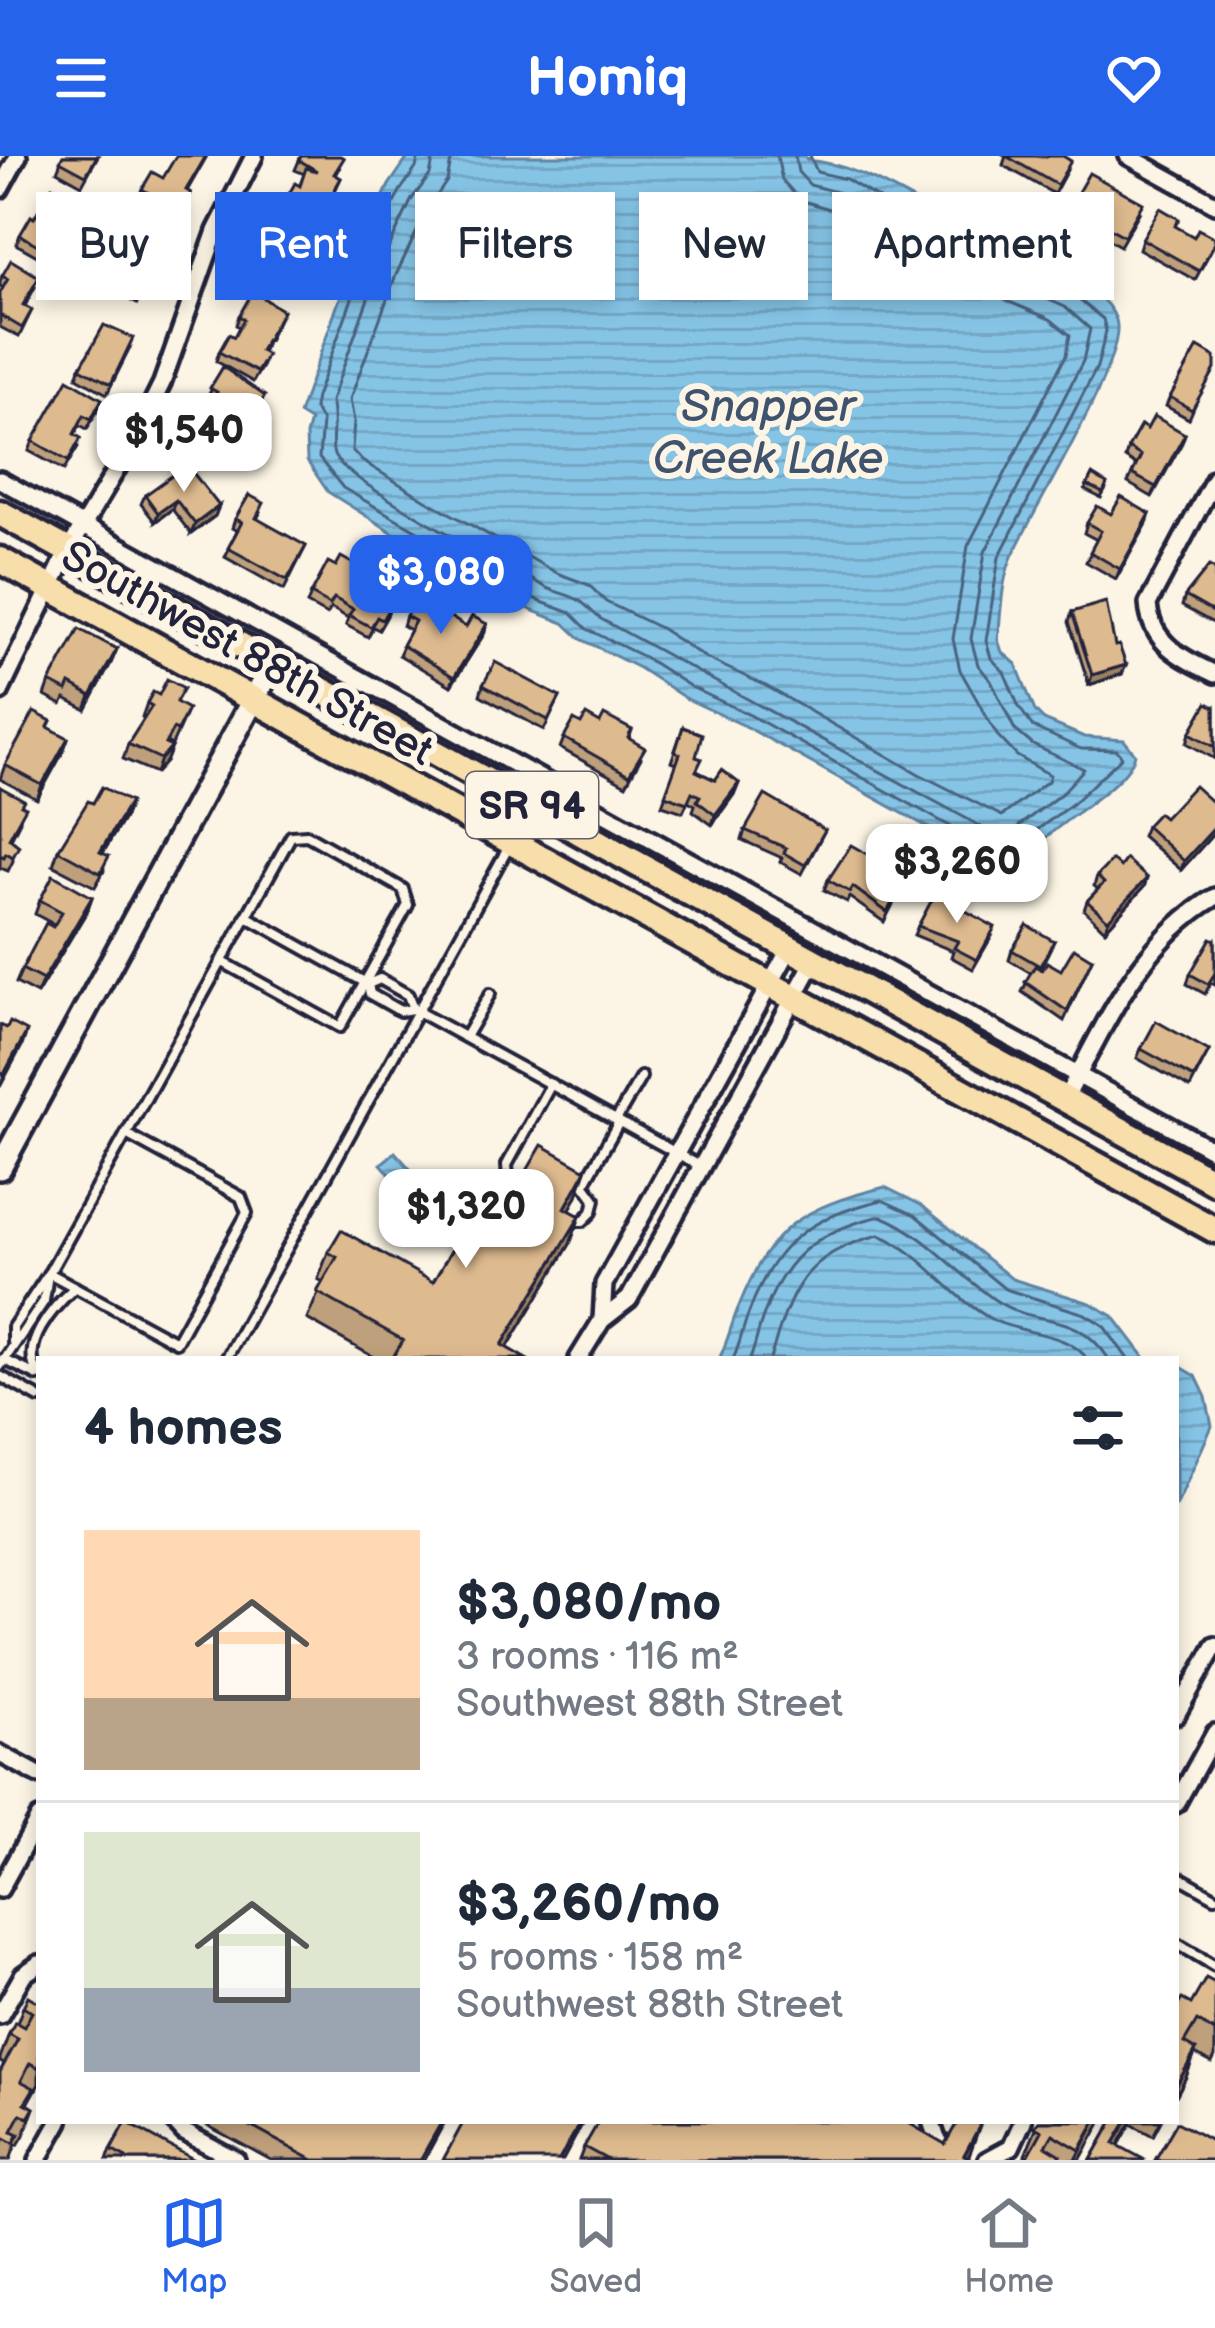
<!DOCTYPE html>
<meta charset="utf-8">
<style>
:root{--surface:#fff;--page:#f6f6f7;--text:#1f2937;--muted:#747a83;--line:#e0e1e3;--accent:#2563eb}
body{margin:0;font-family:"Balsamiq Sans",sans-serif;background:var(--page);color:var(--text);height:100vh;display:flex;flex-direction:column;font-size:45px;white-space:nowrap}
*{box-sizing:border-box;margin:0}
p{font-size:39px;color:var(--muted)}
.icon{flex:none;width:66px;height:66px;fill:none;stroke:currentColor;stroke-width:2;stroke-linecap:round;stroke-linejoin:round}
.map{position:relative;flex:1;overflow:hidden}
.drawer{position:absolute;left:36px;top:1200px;width:1143px;height:768px;display:flex;flex-direction:column;background:var(--surface);border-radius:0px;box-shadow:0 6px 18px #0003}
.drawer>*{flex:none}
.top-card{position:absolute;left:36px;top:36px;width:1143px;height:108px;display:flex;gap:24px}
.price{position:absolute;translate:-50% -102px;padding:0 27px;border-radius:24px;background:#fff;color:#222;font-size:39px;line-height:78px;filter:drop-shadow(0 3px 6px #0008)}
.price::after{content:'';position:absolute;left:50%;top:72px;width:36px;height:27px;margin-left:-18px;background:inherit;clip-path:polygon(0 0,100% 0,50% 100%)}
.price.current{background:var(--accent);color:#fff}
ul{padding:0;list-style:none}
li{display:flex;align-items:center;gap:36px;height:300px;padding:0 48px}
li+li{border-top:3px solid var(--line)}
li span{display:grid;place-items:center;flex:none;width:336px;height:240px;border-radius:0px;color:#555}
li>.icon{margin-inline-start:auto}
span .icon{width:144px;height:144px;fill:#fffc;stroke-width:1}
li b{font-size:51px}
h2{display:flex;justify-content:space-between;align-items:center;height:144px;padding:0 48px;font-size:51px}
.pill{padding:0 42px;border-radius:0px;background:var(--surface);box-shadow:0 6px 18px #0003;font-size:42px;line-height:108px}
.pill.current{background:var(--accent);color:#fff}
header{display:flex;justify-content:space-between;align-items:center;height:156px;padding:0 48px;background:var(--accent);color:#fff;font-size:54px;font-weight:600}
.tabs{display:flex;justify-content:space-around;align-items:center;height:168px;border-top:3px solid var(--line);background:var(--surface);font-size:33px;color:var(--muted)}
.tabs a{display:grid;justify-items:center;gap:6px}
.tabs .current{color:var(--accent)}
.map>svg:first-child{display:block}
</style>
<header><svg class="icon" aria-label="menu" viewBox="0 0 24 24"><path d="M4 6h16M4 12h16M4 18h16"/></svg>Homiq<svg class="icon" aria-label="heart" viewBox="0 0 24 24"><path d="M12 20l-8-8c-3-5 5-10 8-4 3-6 11-1 8 4z"/></svg></header>
<div class="map">
<svg width="1215" height="2004" viewBox="0 0 1215 2004">
<defs>
<pattern id="water-rules" width="6" height="5" patternUnits="userSpaceOnUse" patternTransform="scale(3)"><rect width="6" height="5" fill="#86c4e6"/><path d="M0 2.5h6" fill="none" stroke="#73a8c6"/></pattern>
</defs>
<rect width="100%" height="100%" fill="#fcf5e5"/>
<filter id="ink" filterUnits="userSpaceOnUse"><feTurbulence type="fractalNoise" baseFrequency=".00833" numOctaves="2"/><feDisplacementMap in="SourceGraphic" scale="24" xChannelSelector="R" yChannelSelector="G"/><feConvolveMatrix kernelMatrix="1 2 1 2 8 2 1 2 1" color-interpolation-filters="sRGB"/></filter>
<g filter="url(#ink)">
<g fill="url(#water-rules)" stroke="#5e83a2" stroke-width="3">
<path d="M409 0H804L807 4C868 9 917 52 973 73 995 81 1009 92 1028 105 1055 123 1104 128 1116 164 1129 202 1030 358 1011 403 1001 428 1001 458 998 484L1002 496 1016 508 1035 555 1044 564 1084 581 1124 584 1135 598C1130 627 1059 665 1038 689 1032 696 1029 706 1023 713 999 722 981 713 967 693L745 570 685 542 639 512 581 483 564 467 533 455 403 383 328 336 307 305 306 279 310 265 299 258 354 102 389 29Z"/>
<polygon points="395,996 437,1043 423,1056 381,1008"/>
<path d="M885 1031 921 1049 1012 1123 1090 1147 1113 1160 1146 1203H719C728 1186 731 1168 739 1150 772 1069 801 1052 885 1031Z"/>
<polygon points="1176,1208 1196,1220 1206,1241 1212,1270 1176,1351"/>
</g>
<g fill="none" stroke-linecap="round" stroke-linejoin="round">
<g stroke="#4a637f" stroke-width="3">
<polyline points="419,0 416,12 400,35 365,107 316,241 314,252 322,266 319,302 343,332 539,445 571,457 587,473 644,501 691,531 750,559 973,683 988,700 1013,704 1030,679 1072,648 1122,601 1117,594 1081,593 1033,571 1019,551 1004,516 991,502 986,485 999,401 1097,211 1106,175 1103,163 1073,139 1025,117 995,94 884,46 846,23 817,16 810,0"/>
<path d="M434 0 430 19 412 43 379 112 331 245C337 266 329 285 334 299 345 327 510 410 545 431 556 437 570 438 580 445 588 450 593 458 601 463L980 670 997 687 1005 689 1020 669 1062 637 1084 613 1033 589 1015 574 991 525 978 509 971 483 985 396 1083 205 1090 173 1065 151 1017 130 988 107 878 59 840 37 810 29 798 16 795 0"/>
<polyline points="452,0 447,25 428,52 396,119 350,243 354,265 352,294 362,305 426,344 557,417 589,429 606,446 660,472 706,502 766,530 919,618 1002,660 1048,625 1050,619 1017,600 997,579 960,514 953,483 968,390 1066,199 1070,179 1050,163 1007,145 979,123 870,76 833,54 800,44 782,24 777,0"/>
<path d="M733 1203C740 1189 742 1174 748 1159 774 1086 808 1062 882 1044L915 1059 1005 1133 1085 1158 1103 1169 1128 1203"/>
<path d="M750 1203C755 1191 757 1179 761 1167 782 1102 815 1075 881 1060 926 1078 956 1117 995 1144 1040 1174 1073 1150 1109 1203"/>
<path d="M770 1203C791 1134 803 1098 879 1079 923 1096 951 1142 993 1164 1021 1178 1069 1176 1087 1203"/>
</g>
<defs>
<g id="lane">
<polyline points="246,760 368,828 370,838 400,855 413,853 700,1010"/>
<polyline points="368,828 380,823 408,839 413,853"/>
<polyline points="465,881 490,838"/>
<polyline points="616,964 641,921"/>
<polyline points="508,1023 507,1009 551,928"/>
<polyline points="571,1065 583,1065 592,1056 595,1043 584,1028 619,966"/>
<polyline points="49,1117 176,1186 247,1057 241,1041 126,978"/>
<polyline points="13,1186 13,1171 49,1117 291,680 307,679 403,733 408,749 340,871 221,805"/>
<polyline points="3,1203 38,1220"/>
<polyline points="226,1203 508,692"/>
<polyline points="0,1210 44,1145 48,1118"/>
<path d="M39 1218C18 1191 53 1151 75 1131"/>
<polyline points="0,1220 39,1242"/>
<polyline points="1176,1719 1215,1741"/>
<polyline points="1176,1787 1215,1810"/>
</g>
<g id="street">
<polyline points="1128,0 1215,48"/>
<polyline points="0,33 18,0"/>
<path d="M1215 322 1148 448C1151 488 1182 502 1215 518"/>
<polyline points="0,324 1215,995"/>
<polyline points="0,536 68,395 131,289 162,227 216,75 254,0"/>
<path d="M1065 943C1106 868 1139 786 1215 741"/>
<polyline points="602,1164 604,1128 790,792"/>
<polyline points="578,1203 602,1164 629,1143 814,805"/>
<polyline points="1176,1559 1215,1490"/>
<polyline points="0,1598 39,1619"/>
<polyline points="1176,1648 1215,1577"/>
<polyline points="0,1733 39,1662"/>
<polyline points="0,1859 23,1819 39,1808"/>
<polyline points="174,1965 184,1976 236,2004"/>
<polyline points="931,1965 937,1983 947,1995"/>
<polyline points="38,2004 60,1965"/>
<polyline points="987,2004 1011,1991 1023,1965"/>
</g>
<polyline id="secondary" points="0,1012 273,507"/>
<g id="primary">
<polyline points="0,357 1215,1026"/>
<polyline points="0,404 1215,1074"/>
</g>
</defs>
<use href="#lane" stroke="#22223b" stroke-width="16"/>
<use href="#street" stroke="#22223b" stroke-width="24"/>
<use href="#secondary" stroke="#22223b" stroke-width="30"/>
<use href="#primary" stroke="#22223b" stroke-width="33"/>
<use href="#lane" stroke="#fcf5e5" stroke-width="8"/>
<use href="#street" stroke="#fcf5e5" stroke-width="15"/>
<use href="#secondary" stroke="#fcf5e5" stroke-width="21"/>
<use href="#primary" stroke="#f8deab" stroke-width="24"/>
</g>
<g fill="#bfa07b" stroke="#22223b" stroke-width="3">
<polygon points="63,0 98,0 82,29 57,15"/>
<polygon points="207,0 187,35 191,37 187,47 176,65 138,43 142,33"/>
<polygon points="301,0 340,12 336,19 341,22 328,50 339,56 328,79 281,55 285,45 300,29 304,18 295,14"/>
<polygon points="1006,0 1067,14 1054,38 1003,9"/>
<polygon points="1070,50 1139,57 1120,90 1067,60"/>
<polygon points="68,51 57,71 62,74 59,83 46,105 16,88 20,79 34,62"/>
<polygon points="141,59 173,88 162,108 153,103 147,113 150,126 137,148 104,130"/>
<polygon points="1176,71 1194,81 1215,87 1195,124 1139,93 1142,83"/>
<polygon points="308,79 305,89 275,139 250,124 253,115"/>
<polygon points="2,120 35,131 25,150 32,154 19,181 0,171 0,137 3,132 0,130 0,126"/>
<polygon points="283,155 262,196 263,209 253,226 216,205 219,196 234,181 239,171 236,169 239,160"/>
<polygon points="130,192 107,238 77,221 80,212"/>
<polygon points="1215,201 1189,263 1166,250 1170,241"/>
<polygon points="223,211 261,250 255,260 245,253 215,300 182,282 186,272 206,255 212,245 207,242"/>
<polygon points="99,252 87,273 80,269 75,278 78,291 64,314 29,295 33,285"/>
<polygon points="1147,273 1185,278 1152,341 1128,327 1136,309 1125,302 1128,292"/>
<polygon points="1092,319 1106,333 1101,342 1085,334"/>
<polygon points="145,339 219,350 215,360 191,378 172,353 155,366 141,348"/>
<polygon points="260,357 257,363 306,390 284,434 225,401 237,375 232,372 235,363"/>
<polygon points="1111,358 1150,358 1116,423 1086,406 1097,384 1084,377 1087,367"/>
<polygon points="336,410 377,421 373,430 388,438 384,447 390,450 387,460 379,474 373,471 368,481 346,469 348,462 331,452 327,459 307,448 311,438"/>
<polygon points="1215,413 1215,468 1182,450 1185,440"/>
<polygon points="1072,456 1115,490 1122,518 1089,529 1069,466"/>
<polygon points="406,460 466,471 487,468 484,478 451,530 399,499 410,474 403,470"/>
<polygon points="117,493 111,507 86,554 65,543 62,549 45,540 50,526"/>
<polygon points="483,529 560,541 544,574 480,539"/>
<polygon points="147,547 178,548 188,553 172,589 168,587 167,589 172,591 166,606 156,617 123,603 128,588 144,563 142,561"/>
<polygon points="1215,551 1215,603 1187,587 1190,577"/>
<polygon points="600,567 632,574 629,583 641,602 626,629 560,592 564,582 581,568"/>
<polygon points="683,571 696,601 697,615 715,624 739,627 735,637 712,669 693,655 695,649 688,645 683,656 662,649 677,608 671,606"/>
<polygon points="49,572 68,582 63,596 37,643 0,623 5,609"/>
<polygon points="0,631 21,649 20,665 11,683 13,705 8,715 1,712 0,713"/>
<polygon points="130,646 125,660 103,697 104,715 95,731 53,709 58,694 93,647"/>
<polygon points="1215,649 1215,676 1181,714 1142,680 1146,670 1164,662"/>
<polygon points="745,674 825,674 802,718 780,706 782,702 742,684"/>
<polygon points="1097,720 1147,722 1144,731 1105,774 1084,754 1087,745 1098,733 1094,730"/>
<polygon points="907,721 884,766 849,741 847,746 824,734 828,724"/>
<polygon points="92,741 87,755 37,838 16,827 22,813 55,769 35,758 40,744"/>
<polygon points="918,770 992,780 973,813 951,801 953,795 914,779"/>
<polygon points="1215,784 1215,829 1211,827 1205,838 1187,828 1190,818"/>
<polygon points="1054,785 1040,813 1061,814 1092,803 1064,865 1022,836 1031,817 1009,804 1012,794"/>
<polygon points="1141,893 1209,895 1190,932 1137,902"/>
<polygon points="586,1014 576,1042 569,1054 580,1060 570,1088 507,1192 526,1203 377,1203 307,1163 323,1126 318,1123 328,1096 433,1126 471,1078 521,1025"/>
<polygon points="1215,1827 1215,1901 1212,1907 1195,1898 1186,1921 1176,1940 1176,1852 1191,1848"/>
<polygon points="39,1844 39,1928 28,1948 34,1952 24,1979 18,1989 16,1988 10,2004 0,2004 0,1916 4,1908 0,1906 0,1902 9,1878 17,1867 23,1851"/>
<polygon points="199,1965 445,1965 424,2004 271,2004"/>
<polygon points="1039,1965 1101,1965 1080,2004 1026,2004 1028,2000 1025,1999"/>
<polygon points="1113,1965 1161,1965 1153,1980 1131,1968 1119,1989 1091,2004"/>
<polygon points="945,1988 970,1997 968,2001 973,2004 579,2004 584,1991"/>
<polygon points="111,1994 195,2004 107,2004"/>
</g>
<g fill="#9b8264" stroke="#22223b" stroke-width="3">
<polygon points="308,79 305,89 275,139 279,129"/>
<polygon points="248,244 245,253 215,300 218,290"/>
<polygon points="1185,278 1182,287 1152,341 1156,331"/>
<polygon points="176,344 172,353 155,366 158,357"/>
<polygon points="219,350 215,360 191,378 195,368"/>
<polygon points="1150,358 1147,368 1116,423 1120,413"/>
<polygon points="487,468 484,478 451,530 454,521"/>
<polygon points="117,493 111,507 86,554 91,540"/>
<polygon points="1126,509 1122,518 1089,529 1092,519"/>
<polygon points="68,582 63,596 37,643 42,629"/>
<polygon points="172,591 166,606 156,617 161,603"/>
<polygon points="739,627 735,637 712,669 715,659"/>
<polygon points="130,646 125,660 95,710 100,696"/>
<polygon points="1215,671 1215,676 1181,714 1184,705"/>
<polygon points="1147,722 1144,731 1105,774 1108,764"/>
<polygon points="92,741 87,755 37,838 43,824"/>
<polygon points="27,875 22,890 0,931 4,918"/>
<polygon points="586,1014 576,1042 555,1080 565,1052"/>
<polygon points="580,1060 570,1088 500,1203 502,1189"/>
<polygon points="1196,1894 1186,1921 1176,1940 1176,1930"/>
<polygon points="442,1965 445,1965 424,2004 420,2004"/>
<polygon points="581,1965 584,1965 563,2004 559,2004"/>
<polygon points="1096,1965 1101,1965 1100,1969 1080,2004 1076,2004"/>
<polygon points="1127,1965 1132,1965 1110,2004 1114,1987"/>
<polygon points="980,1969 970,1997 966,2004 962,2004"/>
</g>
<g fill="#deba8f" stroke="#22223b" stroke-width="3">
<polygon points="63,0 97,0 86,19 60,5"/>
<polygon points="176,0 206,0 186,34 191,37 180,55 142,33 152,16 163,22"/>
<polygon points="301,0 340,0 344,2 334,18 341,22 326,49 339,56 331,70 285,45 295,27 300,30 306,12 317,15 299,4"/>
<polygon points="1006,0 1063,0 1071,5 1057,29"/>
<polygon points="1089,17 1143,47 1124,80 1070,50"/>
<polygon points="52,30 72,41 55,70 62,74 50,96 20,79 31,60 34,62"/>
<polygon points="1160,52 1179,63 1175,70 1194,81 1198,73 1215,82 1215,86 1199,115 1142,83"/>
<polygon points="141,59 176,78 165,98 157,93 146,112 153,116 141,139 108,120"/>
<polygon points="283,64 308,79 279,129 253,115"/>
<polygon points="11,104 39,121 23,149 32,154 22,172 0,159 0,137 8,123 2,120"/>
<polygon points="253,135 283,155 260,195 267,199 257,216 219,196 229,178 234,181 244,163 239,160"/>
<polygon points="104,169 133,182 111,228 80,212"/>
<polygon points="1198,191 1215,201 1215,213 1192,254 1170,241"/>
<polygon points="223,211 265,240 259,250 248,244 218,290 186,272 199,251 206,255 217,236 210,232"/>
<polygon points="68,223 102,243 91,263 84,259 74,278 81,282 68,305 33,285"/>
<polygon points="1154,260 1185,278 1156,331 1132,318 1141,300 1128,292 1141,269 1147,273"/>
<polygon points="187,309 219,350 195,368 176,344 158,357 145,339"/>
<polygon points="1092,319 1107,328 1103,337 1087,329"/>
<polygon points="249,339 264,347 256,362 306,390 287,424 228,392 242,366 235,363"/>
<polygon points="1121,341 1150,358 1120,413 1090,396 1101,375 1087,367 1097,350 1111,358"/>
<polygon points="341,401 377,421 372,429 388,438 383,446 390,450 382,464 377,461 371,471 349,459 353,453 334,442 330,449 311,438 328,406 336,410"/>
<polygon points="1209,410 1215,413 1215,457 1185,440"/>
<polygon points="417,440 466,471 472,460 487,468 454,521 402,489 415,465 406,460"/>
<polygon points="1106,446 1115,490 1119,489 1126,509 1092,519 1072,456"/>
<polygon points="79,473 117,493 91,540 70,528 67,535 50,526"/>
<polygon points="495,506 560,541 548,564 483,529"/>
<polygon points="167,523 184,532 176,546 188,553 177,575 173,573 165,588 172,591 161,603 128,588 152,550 147,547 153,536 159,539"/>
<polygon points="1207,547 1215,551 1215,591 1190,577"/>
<polygon points="34,556 51,565 48,571 68,582 42,629 5,609"/>
<polygon points="586,559 600,567 604,559 632,574 628,582 645,592 629,619 564,582 574,564 581,568"/>
<polygon points="683,571 702,578 696,601 702,603 696,615 715,624 722,614 739,627 715,659 697,645 700,640 692,636 687,647 665,639 680,598 675,596"/>
<polygon points="1194,630 1215,649 1215,671 1184,705 1146,670 1158,657 1164,662"/>
<polygon points="0,631 24,644 21,649 26,651 9,682 19,690 13,701 6,697 4,701 0,699"/>
<polygon points="102,631 130,646 100,696 109,700 100,717 58,694 88,645 93,647"/>
<polygon points="765,639 825,674 805,709 784,697 786,692 745,674"/>
<polygon points="851,689 907,721 887,756 853,731 850,736 828,724"/>
<polygon points="1126,703 1147,722 1108,764 1087,745 1104,727 1097,720 1112,704 1120,711"/>
<polygon points="53,719 92,741 43,824 22,813 46,767 53,771 62,756 40,744"/>
<polygon points="935,738 995,771 977,804 954,792 958,785 918,770"/>
<polygon points="1027,769 1054,785 1040,810 1012,794"/>
<polygon points="1211,782 1215,784 1215,817 1208,828 1190,818"/>
<polygon points="1074,792 1092,803 1067,855 1025,826 1035,810 1042,814 1047,806 1061,814"/>
<polygon points="1156,865 1209,895 1194,922 1141,893"/>
<polygon points="10,866 27,875 4,918 0,915 0,869 7,872"/>
<polygon points="542,989 586,1014 565,1052 580,1060 502,1189 526,1203 392,1203 403,1184 317,1136 337,1101 328,1096 341,1074 433,1126 463,1074 471,1078 506,1017 521,1025"/>
<polygon points="1206,1822 1215,1827 1215,1876 1197,1865 1184,1887 1196,1894 1176,1930 1176,1852 1182,1843 1191,1848"/>
<polygon points="28,1840 38,1846 39,1844 39,1912 30,1907 21,1925 34,1932 25,1947 34,1952 28,1962 21,1958 12,1975 19,1978 14,1987 5,1982 0,1992 0,1916 18,1883 9,1878 15,1866 24,1871 32,1856 23,1851"/>
<polygon points="241,1965 442,1965 420,2004 313,2004"/>
<polygon points="464,1965 581,1965 559,2004 443,2004"/>
<polygon points="599,1965 905,1965 945,1988 958,1965 973,1965 980,1969 964,1999 973,2004 608,2004 584,1991"/>
<polygon points="1039,1965 1096,1965 1080,1994 1053,1978 1046,1990 1061,1999 1058,2004 1026,2004 1042,1975 1035,1971"/>
<polygon points="1113,1965 1127,1965 1114,1987 1145,2004 1091,2004"/>
<polygon points="126,1966 195,2004 125,2004 126,2002 111,1994"/>
<polygon points="1177,1966 1215,1987 1215,2004 1155,2004"/>
</g>
</g>
<g text-anchor="middle" stroke-width="12" stroke-linejoin="round" paint-order="stroke">
<rect fill="#fcf5e5" stroke="#63616e" stroke-width="3" x="466" y="616" width="132" height="66" rx="9"/>
<g font-size="39" font-weight="bold" fill="#22223b">
<text x="532" y="663">SR 94</text>
</g>
<g font-size="42" fill="#22223b" stroke="#fcf5e5">
<text transform="translate(248 496) rotate(29)" y="15">Southwest 88th Street</text>
</g>
<g font-size="45" font-style="italic" fill="#40536e" stroke="#fcf5e5">
<text x="768" y="265">Snapper<tspan x="768" dy="52">Creek Lake</tspan></text>
</g>
</g>
</svg>
<b class="price" style="left:184px;top:339px">$1,540</b>
<b class="price current" style="left:441px;top:481px">$3,080</b>
<b class="price" style="left:957px;top:770px">$3,260</b>
<b class="price" style="left:466px;top:1115px">$1,320</b>
<div class="top-card">
<a class="pill">Buy</a>
<a class="pill current">Rent</a>
<a class="pill">Filters</a>
<a class="pill">New</a>
<a class="pill">Apartment</a>
</div>
<section class="drawer">
<h2>4 homes<svg class="icon" aria-label="filters" viewBox="0 0 24 24"><path d="M4 7h16M4 17h16"/><circle cx="9" cy="7" r="2"/><circle cx="15" cy="17" r="2"/></svg></h2>
<ul>
<li><span style="background:linear-gradient(#ffd9b3 70%,#b9a48a 0)"><svg class="icon" aria-label="home" viewBox="0 0 24 24"><path d="M3 11l9-7 9 7M6 9v11h12V9"/></svg></span><div><b>$3,080/mo</b><p>3 rooms · 116 m²</p><p>Southwest 88th Street</p></div></li>
<li><span style="background:linear-gradient(#dfe7d0 65%,#9aa5b1 0)"><svg class="icon" aria-label="home" viewBox="0 0 24 24"><path d="M3 11l9-7 9 7M6 9v11h12V9"/></svg></span><div><b>$3,260/mo</b><p>5 rooms · 158 m²</p><p>Southwest 88th Street</p></div></li>
</ul>
</section>
</div>
<nav class="tabs">
<a class="current"><svg class="icon" aria-label="map" viewBox="0 0 24 24"><path d="M3 6l6-2 6 2 6-2v14l-6 2-6-2-6 2zM9 4v14M15 6v14"/></svg>Map</a>
<a><svg class="icon" aria-label="saved" viewBox="0 0 24 24"><path d="M7 4h10v16l-5-4-5 4z"/></svg>Saved</a>
<a><svg class="icon" aria-label="home" viewBox="0 0 24 24"><path d="M3 11l9-7 9 7M6 9v11h12V9"/></svg>Home</a>
</nav>
